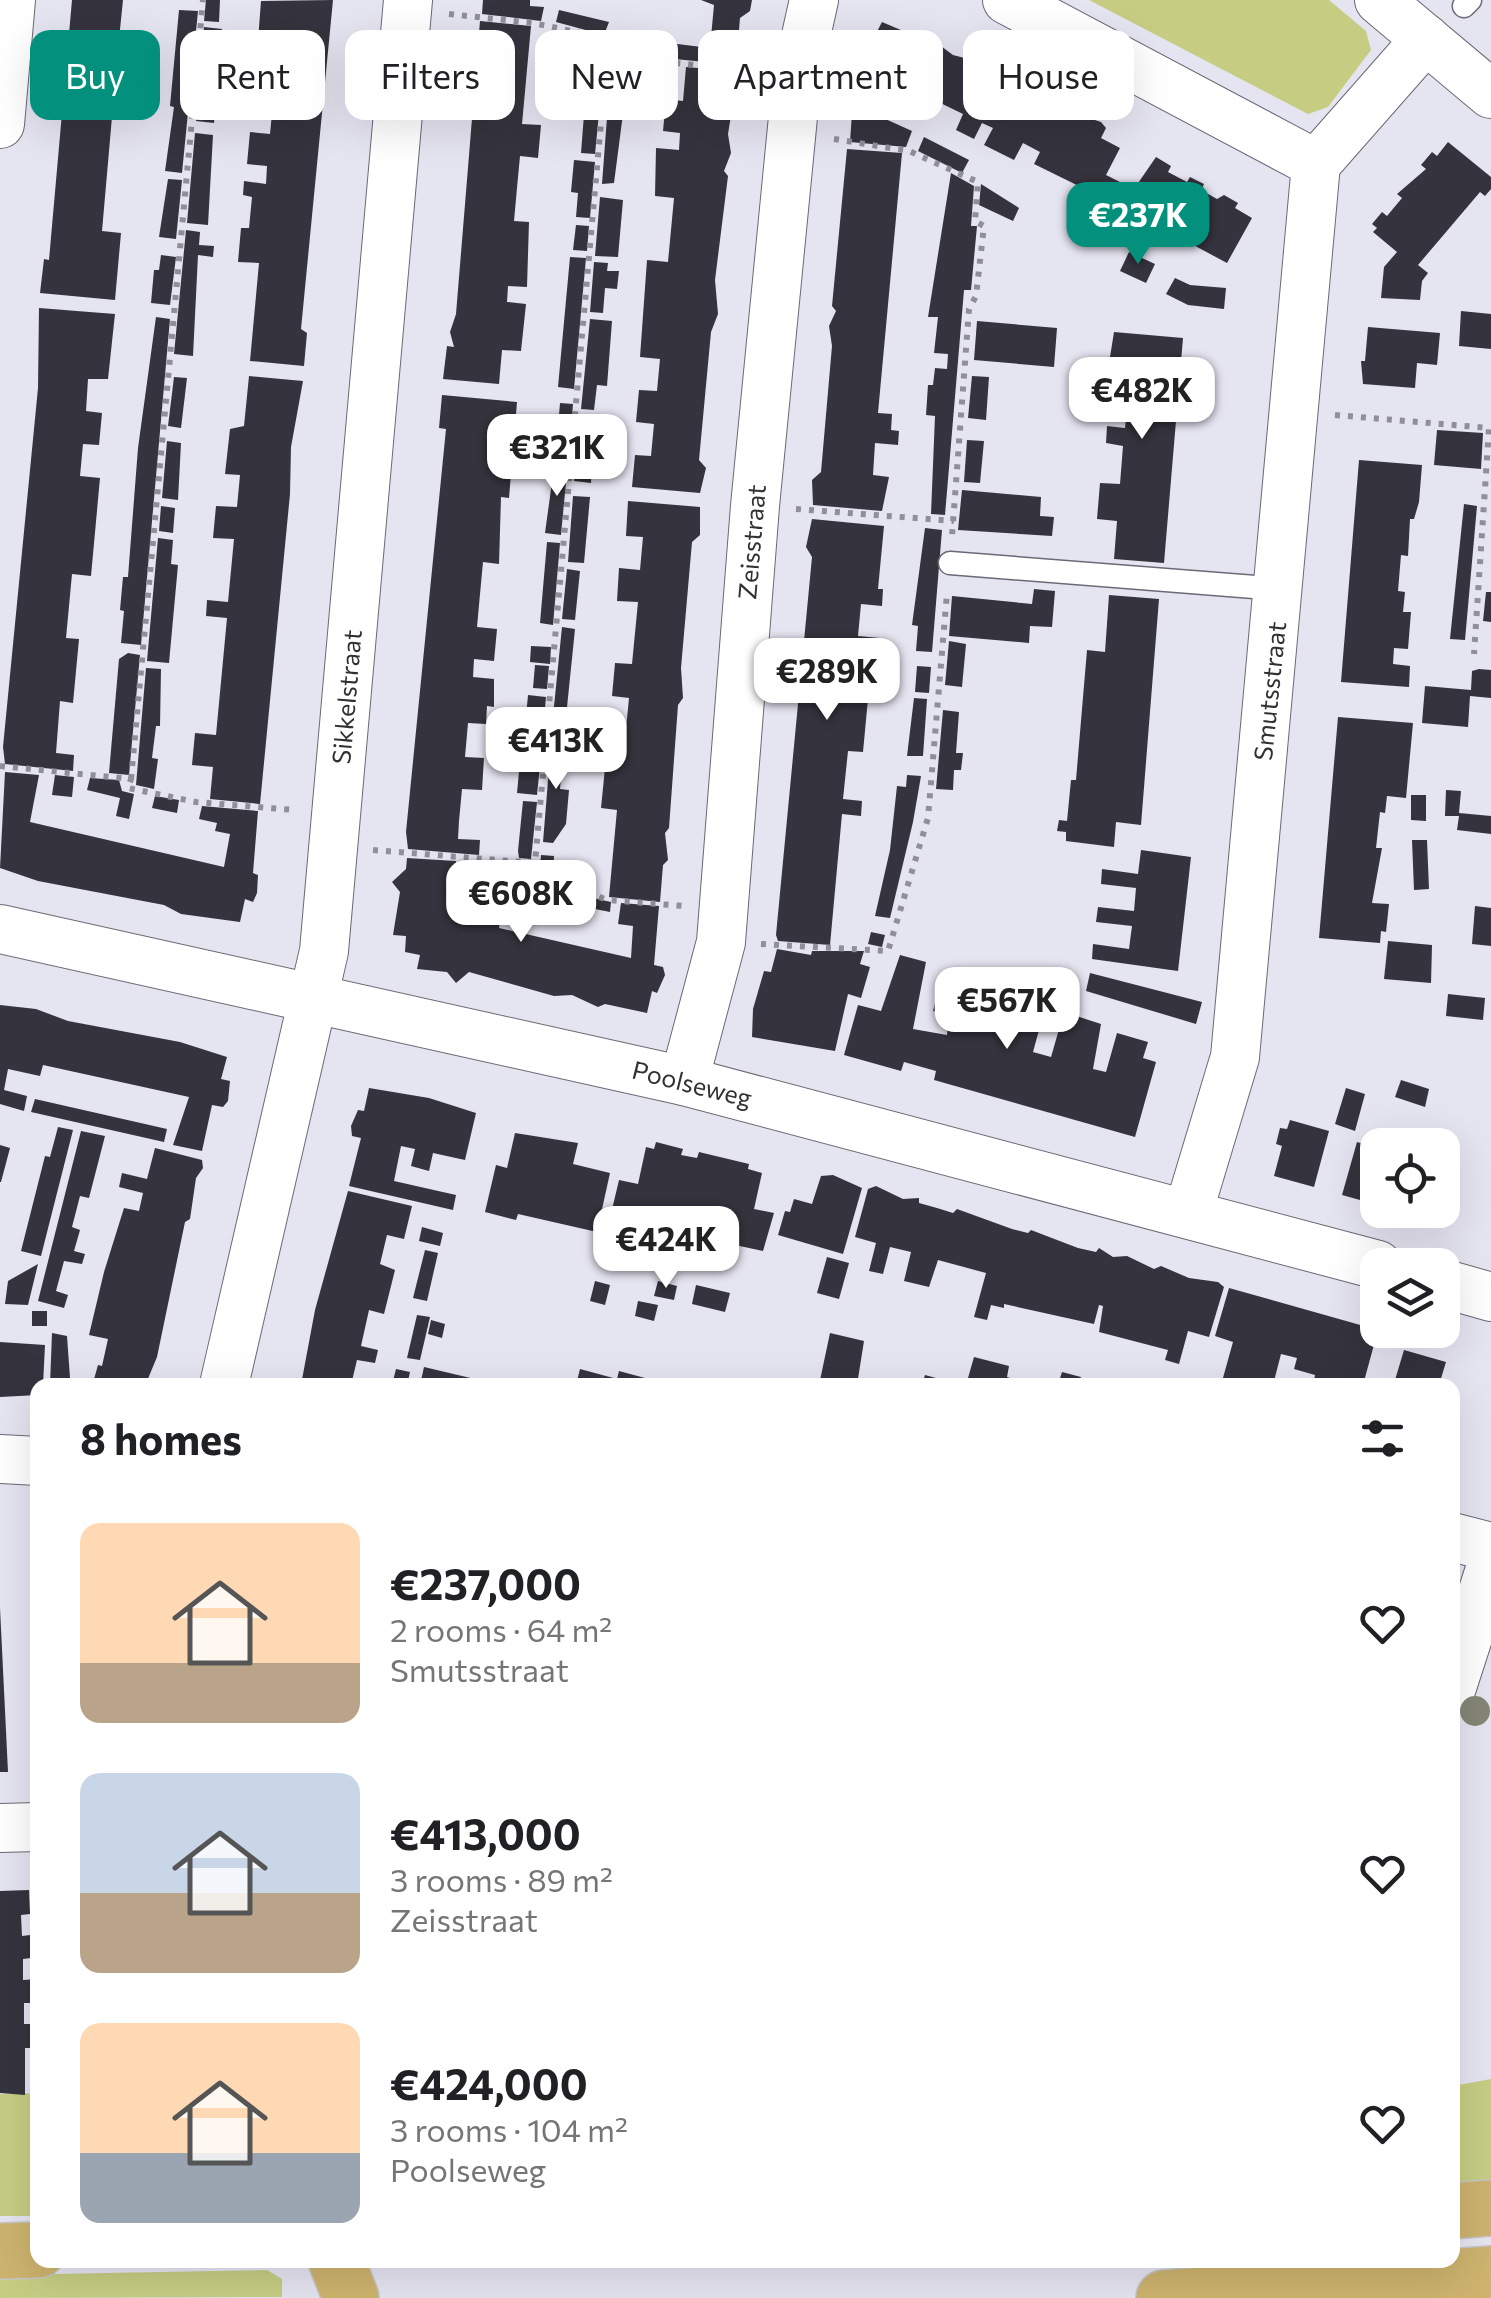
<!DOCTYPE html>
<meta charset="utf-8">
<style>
:root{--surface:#fff;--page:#f6f6f6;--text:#202124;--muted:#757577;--accent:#03917d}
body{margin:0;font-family:Commissioner,sans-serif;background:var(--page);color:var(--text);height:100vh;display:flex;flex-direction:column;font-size:38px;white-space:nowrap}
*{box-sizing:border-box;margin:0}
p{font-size:32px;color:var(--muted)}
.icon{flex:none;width:55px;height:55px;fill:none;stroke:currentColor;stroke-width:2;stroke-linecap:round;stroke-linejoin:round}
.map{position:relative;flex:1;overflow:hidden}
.drawer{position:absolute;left:30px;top:1378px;width:1430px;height:890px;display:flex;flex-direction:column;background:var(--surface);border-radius:20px;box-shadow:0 10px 40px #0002}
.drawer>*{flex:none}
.top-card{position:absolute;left:30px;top:30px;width:1432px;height:90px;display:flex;gap:20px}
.tools{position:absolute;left:1360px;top:1128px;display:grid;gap:20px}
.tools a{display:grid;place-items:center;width:100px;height:100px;border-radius:20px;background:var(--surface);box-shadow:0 10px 40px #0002;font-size:50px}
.price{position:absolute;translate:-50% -85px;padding:0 22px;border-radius:20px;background:#fff;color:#222;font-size:32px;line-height:65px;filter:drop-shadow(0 2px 5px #0008)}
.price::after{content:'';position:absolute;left:50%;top:60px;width:30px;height:22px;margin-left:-15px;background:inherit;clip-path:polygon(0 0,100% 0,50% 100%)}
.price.active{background:var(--accent);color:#fff}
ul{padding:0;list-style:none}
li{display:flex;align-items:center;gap:30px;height:250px;padding:0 50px}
li span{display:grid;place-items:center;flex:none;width:280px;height:200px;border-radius:20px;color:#555}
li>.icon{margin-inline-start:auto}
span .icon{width:120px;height:120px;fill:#fffc;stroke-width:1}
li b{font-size:42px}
h2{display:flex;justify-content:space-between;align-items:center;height:120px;padding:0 50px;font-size:42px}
.pill{padding:0 35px;border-radius:20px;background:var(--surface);box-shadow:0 10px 40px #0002;font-size:35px;line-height:90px}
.pill.active{background:var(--accent);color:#fff}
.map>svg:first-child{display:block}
</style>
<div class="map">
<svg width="1491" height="2298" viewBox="0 0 1491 2298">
<rect width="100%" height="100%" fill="#e5e4f1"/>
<g fill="#c6cd83">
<polygon points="1089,0 1329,0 1366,31 1371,50 1328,107 1308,114"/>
<polygon points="1491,2079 1491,2188 1453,2191 1453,2086"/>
<polygon points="37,2093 37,2216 0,2216 0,2094"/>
<polygon points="267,2270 282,2279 282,2297 0,2298 0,2275"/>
</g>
<g fill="#35333d">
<polygon points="72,0 123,0 119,39 135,40 131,72 116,71 102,231 121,233 115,300 40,293 44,259 49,260"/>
<polygon points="206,0 220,0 219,22 204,21"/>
<polygon points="333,0 301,329 307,333 304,366 250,361 259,263 238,262 241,228 249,228 252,197 243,195 244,181 266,184 267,166 247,164 250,132 270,134 275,82 255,80 261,1"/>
<polygon points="483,0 530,0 530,6 544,7 541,21 482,14"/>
<polygon points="701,0 752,0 750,11 740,18 736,65 613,53 612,36 710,48 714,5"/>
<polygon points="179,10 198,11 182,173 165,171 174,107 170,106"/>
<polygon points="559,10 609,22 604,35 556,22"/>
<polygon points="480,21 531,26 522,124 541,125 538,158 520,156 517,188 514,221 529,222 527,287 508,286 507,302 526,304 521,351 502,350 499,384 443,379 447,346 454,347 450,332 456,314"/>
<polygon points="882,22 922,39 930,38 953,55 972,60 1062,109 1101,122 1106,128 1101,138 1120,148 1106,175 1134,189 1156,157 1171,166 1168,172 1187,182 1190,177 1204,184 1201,190 1217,199 1224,195 1238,203 1235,208 1252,218 1227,263 1126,209 1120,221 1091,207 1097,195 1034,164 1040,152 1023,143 1014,160 984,145 993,128 982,123 974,139 956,130 963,114 889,78 881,117 912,131 906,147 850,142 856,54 866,40 871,43"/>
<polygon points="204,27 222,29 214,123 196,121"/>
<polygon points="592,38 606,41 601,89 587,87"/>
<polygon points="612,59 626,60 624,84 635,85 634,95 609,94"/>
<polygon points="686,67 734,71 737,79 728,134 731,153 724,171 728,176 715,280 718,314 711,332 699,460 706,468 700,493 632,487 635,455 651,456 654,424 636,422 639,390 657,391 660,359 640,357 647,260 668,262 674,198 655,196 656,148 679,150 680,133 663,131 666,99 683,101"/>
<polygon points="585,102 600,103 595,154 581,153"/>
<polygon points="608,104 624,106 614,183 602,184"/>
<polygon points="195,133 213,135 208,225 187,223"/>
<polygon points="924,137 969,160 962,173 918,151"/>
<polygon points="1448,142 1491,177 1491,189 1485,196 1480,192 1418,265 1428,273 1422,281 1420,300 1381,298 1384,267 1397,252 1373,232 1377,228 1372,224 1382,212 1387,216 1402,198 1397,194 1426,169 1421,165 1432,152 1437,156"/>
<polygon points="847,149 902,153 878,413 892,414 891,430 899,431 898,445 875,443 873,475 889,477 882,511 813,505 812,480 821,472 832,346 829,326 836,311 832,306"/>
<polygon points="574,160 595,162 590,218 576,217 578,193 571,192"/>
<polygon points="951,173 974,186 971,226 977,226 971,290 964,290 945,515 931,514 935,416 926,415 928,385 933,385 935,368 947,369 948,354 934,353 938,317 928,317"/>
<polygon points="168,179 182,180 176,239 159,237"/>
<polygon points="981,184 1019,208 1013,221 979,205"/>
<polygon points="600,197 623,200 618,257 595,256"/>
<polygon points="576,225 589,226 587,251 573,250"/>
<polygon points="186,230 200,232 199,245 214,246 213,257 198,255 193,356 174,354"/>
<polygon points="1129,252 1155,264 1146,283 1120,271"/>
<polygon points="161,255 176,257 170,305 151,303 154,270 159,270"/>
<polygon points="570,257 586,258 574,389 558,387"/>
<polygon points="594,262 608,263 607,271 619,271 617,289 605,288 603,313 590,312"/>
<polygon points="1175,278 1190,285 1226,288 1224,309 1188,305 1166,294"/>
<polygon points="39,308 115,314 108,379 88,379 86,411 102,413 99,445 83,444 80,476 100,478 91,576 72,574 66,638 79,639 73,703 60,701 56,753 74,755 73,771 5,764 3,747 38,388"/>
<polygon points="1461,311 1491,314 1491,349 1459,346"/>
<polygon points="156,317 170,319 141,645 121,643 124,611 120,610 123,577 128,577 138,448"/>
<polygon points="590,319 612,321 607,386 597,385 594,410 581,409"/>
<polygon points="977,321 1057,328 1054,367 974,360"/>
<polygon points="1368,327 1440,333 1437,365 1417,363 1415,388 1363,384 1361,361 1365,361"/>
<polygon points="1114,332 1183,338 1164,563 1114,559 1117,521 1097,519 1100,483 1120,484 1123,446 1106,443 1107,426 1125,428 1127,409 1102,407"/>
<polygon points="249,376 303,381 291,447 290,494 260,804 210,799 213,767 192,765 195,733 216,735 227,618 206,616 207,600 228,602 234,539 213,538 216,506 237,507 240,475 225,474 230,429 244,426"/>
<polygon points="972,376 989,377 986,420 968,418"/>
<polygon points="174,377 187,378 181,428 168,426"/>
<polygon points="442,395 517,402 509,498 501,497 499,564 483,562 480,594 477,627 497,629 494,661 474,659 473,677 494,679 494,707 487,706 486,724 468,723 465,757 484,758 482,790 462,789 459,821 458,839 480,840 479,855 408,849 406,832 446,429 439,428"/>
<polygon points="560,403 573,404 569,452 556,450"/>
<polygon points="580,424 593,425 591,483 574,481"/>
<polygon points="1437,430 1483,433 1481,469 1434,465"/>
<polygon points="967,440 984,441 980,483 964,482"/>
<polygon points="167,441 181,443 178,500 162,498"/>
<polygon points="555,460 568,461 561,535 545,533"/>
<polygon points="1359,460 1422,465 1419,502 1414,519 1410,519 1408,556 1401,555 1398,591 1405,592 1403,612 1411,612 1408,649 1394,648 1393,664 1410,666 1409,687 1341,682"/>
<polygon points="962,490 1041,497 1040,516 1054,517 1052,536 958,530"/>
<polygon points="573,496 590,497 584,563 568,562"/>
<polygon points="628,501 700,507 700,535 692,542 681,668 683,698 678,705 669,828 665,833 668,860 663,865 660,902 609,897 617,810 601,808 609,728 626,729 629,698 612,696 615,663 632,664 638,602 617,601 619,568 640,570 643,537 626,536"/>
<polygon points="1464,504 1477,506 1465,640 1450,639"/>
<polygon points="161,506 175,508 173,533 159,531"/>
<polygon points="812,519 884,526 878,589 883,589 882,606 861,604 858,636 880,638 878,655 857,653 854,686 869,688 863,752 848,751 843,799 862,801 861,816 842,814 830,945 778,941 776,935 812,557 806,547"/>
<polygon points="925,528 942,530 932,652 916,651 918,626 912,625"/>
<polygon points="158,538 173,540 171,564 178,565 169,663 147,661"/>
<polygon points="547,542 560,543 553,625 540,623"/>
<polygon points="567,569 580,571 575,620 562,619"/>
<polygon points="1034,589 1055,591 1052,627 1030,626 1029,643 949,636 952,596 1032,604"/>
<polygon points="1486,592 1491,592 1491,622 1483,621"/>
<polygon points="1109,595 1159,599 1141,825 1116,822 1114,847 1066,841 1066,832 1057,831 1059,820 1067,821 1071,780 1076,780 1087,650 1105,652"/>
<polygon points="562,627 575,629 566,717 553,716"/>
<polygon points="949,641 966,644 962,687 945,685"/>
<polygon points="531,646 551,647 550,664 530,662"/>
<polygon points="128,653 140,655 129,775 109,773 119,659"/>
<polygon points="535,665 549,666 547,689 533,688"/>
<polygon points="917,666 931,667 929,693 915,692"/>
<polygon points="146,668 161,669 160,726 156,726 152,758 158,759 154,789 136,785"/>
<polygon points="1479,669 1491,670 1491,698 1470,696 1468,727 1422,723 1425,686 1471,690 1472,671"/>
<polygon points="528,695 546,697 543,730 525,728"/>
<polygon points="914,698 927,699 923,756 907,756"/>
<polygon points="943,710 959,712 956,753 963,753 961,770 954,770 953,790 936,789"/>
<polygon points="1338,717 1413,723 1406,798 1387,796 1385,813 1380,812 1376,848 1382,848 1372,903 1389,904 1386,932 1381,931 1380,943 1319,938"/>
<polygon points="552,732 565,733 560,789 569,790 566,824 553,843 543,842"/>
<polygon points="529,736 543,737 537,795 517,793 520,761 527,762"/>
<polygon points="5,772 39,775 30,822 224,867 230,834 215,831 217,823 199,819 202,806 258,811 253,873 258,875 257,893 253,902 245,899 240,922 181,914 164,905 38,881 0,868"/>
<polygon points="55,775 74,777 72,797 52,795"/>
<polygon points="907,775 921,776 913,822 890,918 875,916 890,850 897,786 906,787"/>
<polygon points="90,778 119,780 122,791 134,794 129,819 116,816 120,798 87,790"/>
<polygon points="1446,790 1461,791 1459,813 1491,816 1491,834 1457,830 1459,816 1445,816"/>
<polygon points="1411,795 1426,795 1426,821 1411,820"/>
<polygon points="155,796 179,800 177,813 152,808"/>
<polygon points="523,801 537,802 531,859 519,858 518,851"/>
<polygon points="1412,840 1427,840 1429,889 1414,890"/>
<polygon points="1141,850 1191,857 1178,971 1092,959 1093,944 1129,949 1132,926 1096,922 1098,907 1134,911 1136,888 1101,884 1102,869 1138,874"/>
<polygon points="541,855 554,856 553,877 543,875 540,869"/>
<polygon points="407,858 456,861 452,898 464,900 463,912 500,921 499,928 631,958 633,926 618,924 621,903 659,906 654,965 663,967 665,975 657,993 652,991 647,1013 605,1004 598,1007 572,995 554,996 469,972 456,983 447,972 417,969 420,955 405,952 406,936 393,935 400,892 392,882 406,869"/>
<polygon points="467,861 495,863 491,882 464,879"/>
<polygon points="508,864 530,866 532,879 587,894 583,909 527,891 530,879 506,878"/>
<polygon points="593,898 611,902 610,912 590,908"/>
<polygon points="1475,906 1491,908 1491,946 1472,944"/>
<polygon points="871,932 885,935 882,947 868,944"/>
<polygon points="1388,941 1432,945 1431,983 1384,979"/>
<polygon points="777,949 811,955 812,951 864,951 860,964 870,967 861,998 848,994 835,1051 752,1037 753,1009 764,971 771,972"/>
<polygon points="900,955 926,962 913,1029 947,1035 949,1015 933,1011 938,992 999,1006 1007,971 1029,976 1026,989 1034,991 1028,1014 1042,1019 1033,1052 1051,1057 1064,1012 1101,1024 1093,1069 1106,1072 1117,1033 1148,1042 1143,1058 1156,1062 1135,1137 934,1080 936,1071 904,1062 901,1071 844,1055 858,1005 881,1011"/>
<polygon points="1090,973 1202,1002 1196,1024 1086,991"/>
<polygon points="1448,994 1485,998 1483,1020 1446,1016"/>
<polygon points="0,1005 36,1009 68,1021 180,1042 227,1057 221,1079 230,1081 228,1101 223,1107 212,1105 202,1151 173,1145 189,1097 43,1065 40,1076 8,1069 4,1090 27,1096 24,1111 0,1104"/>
<polygon points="1401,1080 1429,1089 1425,1107 1395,1097"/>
<polygon points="369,1088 429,1098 476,1113 465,1160 433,1153 429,1171 411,1166 415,1149 401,1146 394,1181 456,1195 453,1210 349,1186 361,1138 352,1136 351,1126 358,1110 364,1111"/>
<polygon points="1346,1088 1365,1094 1355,1131 1335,1124"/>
<polygon points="35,1099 167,1129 164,1142 31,1112"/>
<polygon points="1290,1120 1329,1131 1314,1187 1274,1176 1282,1146 1276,1144 1280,1128 1287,1129"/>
<polygon points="58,1127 73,1130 41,1256 21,1251 45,1156 50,1157"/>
<polygon points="81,1131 105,1136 89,1198 80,1196 72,1227 80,1230 74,1251 85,1254 82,1264 64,1261 56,1291 68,1295 64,1308 38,1301"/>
<polygon points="515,1133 578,1143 573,1164 610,1173 597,1232 518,1214 516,1220 485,1212 496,1165 507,1168"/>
<polygon points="656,1142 683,1149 681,1155 697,1158 699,1152 749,1164 748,1169 762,1173 754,1209 774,1213 763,1251 610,1218 619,1180 638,1184 646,1147 654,1149"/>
<polygon points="1357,1142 1378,1148 1378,1205 1342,1195"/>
<polygon points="0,1145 10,1148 1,1182 0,1182"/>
<polygon points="155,1148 202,1160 203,1168 196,1178 190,1219 185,1222 157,1357 147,1381 158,1385 50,1385 52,1333 67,1336 70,1378 93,1383 98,1365 102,1366 108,1339 89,1335 104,1272 124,1208 139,1211 143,1193 119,1187 122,1173 147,1179"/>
<polygon points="833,1175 862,1188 843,1254 778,1235 785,1211 790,1212 794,1199 812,1204 821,1176"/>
<polygon points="876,1186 903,1199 919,1198 919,1203 937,1208 953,1213 957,1209 1012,1229 1028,1233 1031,1230 1078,1248 1096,1252 1099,1248 1113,1257 1127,1256 1154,1269 1161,1266 1189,1278 1218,1282 1224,1287 1209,1337 1188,1331 1179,1364 1165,1360 1168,1350 1099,1332 1103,1306 1099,1305 1094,1324 1004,1304 1004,1308 991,1305 987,1320 974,1317 986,1273 938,1260 929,1287 904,1281 911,1252 890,1247 883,1274 869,1271 876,1243 855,1237 868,1189"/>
<polygon points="348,1191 412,1206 404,1239 387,1235 380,1264 395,1270 384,1314 369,1310 361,1346 378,1350 375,1363 357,1360 351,1385 301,1385 315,1310"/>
<polygon points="422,1227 443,1233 440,1246 419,1241"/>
<polygon points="425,1250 438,1253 427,1301 413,1298"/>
<polygon points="827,1257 849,1263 839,1299 817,1293"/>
<polygon points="38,1264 28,1305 5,1304 8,1281"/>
<polygon points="595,1281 610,1285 605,1305 590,1301"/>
<polygon points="658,1281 677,1286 674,1300 654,1296"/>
<polygon points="696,1285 730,1293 725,1312 692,1304"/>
<polygon points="1229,1288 1378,1330 1363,1385 1335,1379 1333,1385 1313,1385 1315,1375 1294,1369 1297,1358 1281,1354 1273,1385 1221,1385 1233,1342 1215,1336"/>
<polygon points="638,1301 658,1305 654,1321 635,1316"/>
<rect x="32" y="1311" width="15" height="15"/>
<polygon points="417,1315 430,1317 420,1360 407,1358"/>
<polygon points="431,1320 445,1324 442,1338 428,1334"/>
<polygon points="830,1333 864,1341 857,1385 819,1385"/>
<polygon points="0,1342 45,1345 43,1385 38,1385 38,1395 0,1397"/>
<polygon points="1404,1350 1446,1362 1439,1385 1395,1380"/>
<polygon points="974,1357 1009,1366 1007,1377 1031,1385 998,1385 968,1378"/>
<polygon points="424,1367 496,1384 495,1385 420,1385"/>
<polygon points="396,1369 410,1372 407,1385 392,1385"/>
<polygon points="580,1369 617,1379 619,1371 671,1385 576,1385"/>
<polygon points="1062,1372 1081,1377 1078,1385 1058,1385"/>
<polygon points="925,1375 958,1384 957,1385 922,1385"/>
<polygon points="0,1608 8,1772 0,1772"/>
<polygon points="29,1890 30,1914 21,1915 22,1936 30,1935 31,1958 23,1959 23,1980 38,1979 38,2003 24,2003 24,2024 33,2024 33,2048 25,2048 25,2095 0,2093 0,1891"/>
</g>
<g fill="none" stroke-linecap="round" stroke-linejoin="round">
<defs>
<g id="service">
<polyline points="1464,6 1470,0"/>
<polyline points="950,563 1280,589"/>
</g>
<g id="minor">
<polyline points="1007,0 1316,164 1426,39"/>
<polyline points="1379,0 1491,94"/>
<polyline points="0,124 11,0"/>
<polyline points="0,929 684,1081 1378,1265"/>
<polyline points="684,1081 721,942 755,506 797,76 814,0"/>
<polyline points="1188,1213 1235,1057 1316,164"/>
<polyline points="1442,1283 1491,1297"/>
<polyline points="224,1385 324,951 408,0"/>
<polyline points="0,1459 38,1461"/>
<polyline points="1452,1537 1491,1547"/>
<polyline points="1452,1687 1491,1566"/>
<polyline points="0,1828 38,1827"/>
</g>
<g id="primary">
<polyline points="1452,2211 1491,2208"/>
<polyline points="0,2251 38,2250"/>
<polyline points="336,2260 351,2298"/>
<polyline points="1164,2298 1491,2274"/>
</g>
</defs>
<use href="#service" stroke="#6b6975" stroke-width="25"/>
<use href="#minor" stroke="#6b6975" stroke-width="50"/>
<use href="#primary" stroke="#c5c5c6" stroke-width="58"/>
<g stroke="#908f99" stroke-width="6" stroke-dasharray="5 8" stroke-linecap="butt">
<polyline points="449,14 533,23 609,39 607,55 755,72"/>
<polyline points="834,139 909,151 978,182 975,221 984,226 976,296 969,309 952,536"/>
<polyline points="1335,415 1489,428 1474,654"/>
<polyline points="796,509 954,521"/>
<polyline points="0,766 131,779 128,788 196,802 294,810"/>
<polyline points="131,779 203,0"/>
<polyline points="373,850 535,863 607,55"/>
<polyline points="535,863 539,877 608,900 684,906"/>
<polyline points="761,944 888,951 928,818 947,593"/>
</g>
<use href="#service" stroke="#fff" stroke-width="22"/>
<use href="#minor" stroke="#fff" stroke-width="48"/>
<use href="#primary" stroke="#cdb36e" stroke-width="55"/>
</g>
<circle fill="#858676" cx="1475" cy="1711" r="15"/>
<g text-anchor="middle" stroke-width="10" stroke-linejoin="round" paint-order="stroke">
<g font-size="25" fill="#313035" stroke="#fff">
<text transform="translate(752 542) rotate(-85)" y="9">Zeisstraat</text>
<text transform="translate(1270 691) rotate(-84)" y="9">Smutsstraat</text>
<text transform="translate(347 697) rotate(-85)" y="9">Sikkelstraat</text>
<text transform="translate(692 1084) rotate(14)" y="9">Poolseweg</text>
</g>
</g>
</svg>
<div class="tools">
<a><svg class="icon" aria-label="locate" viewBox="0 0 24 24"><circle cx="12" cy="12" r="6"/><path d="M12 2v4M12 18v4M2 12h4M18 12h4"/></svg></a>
<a><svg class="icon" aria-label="layers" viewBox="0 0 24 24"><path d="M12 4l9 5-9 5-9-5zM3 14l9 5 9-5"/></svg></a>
</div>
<b class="price active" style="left:1138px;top:267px">€237K</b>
<b class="price" style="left:1142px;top:442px">€482K</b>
<b class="price" style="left:557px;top:499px">€321K</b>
<b class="price" style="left:827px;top:723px">€289K</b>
<b class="price" style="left:556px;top:792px">€413K</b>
<b class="price" style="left:521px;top:945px">€608K</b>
<b class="price" style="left:1007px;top:1052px">€567K</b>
<b class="price" style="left:666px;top:1291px">€424K</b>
<div class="top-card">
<a class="pill active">Buy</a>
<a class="pill">Rent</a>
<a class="pill">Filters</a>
<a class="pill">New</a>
<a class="pill">Apartment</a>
<a class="pill">House</a>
</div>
<section class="drawer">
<h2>8 homes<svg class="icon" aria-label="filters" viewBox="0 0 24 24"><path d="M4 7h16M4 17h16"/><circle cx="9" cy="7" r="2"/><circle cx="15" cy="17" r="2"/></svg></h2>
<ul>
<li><span style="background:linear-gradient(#ffd9b3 70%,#b9a48a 0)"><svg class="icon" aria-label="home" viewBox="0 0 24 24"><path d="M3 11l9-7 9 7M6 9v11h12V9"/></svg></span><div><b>€237,000</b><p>2 rooms · 64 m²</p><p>Smutsstraat</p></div><svg class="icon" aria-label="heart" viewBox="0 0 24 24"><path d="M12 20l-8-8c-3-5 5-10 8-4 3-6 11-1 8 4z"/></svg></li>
<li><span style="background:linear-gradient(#c9d6e8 60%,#b9a48a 0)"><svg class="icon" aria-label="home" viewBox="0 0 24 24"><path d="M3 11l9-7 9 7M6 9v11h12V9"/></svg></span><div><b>€413,000</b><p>3 rooms · 89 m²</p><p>Zeisstraat</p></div><svg class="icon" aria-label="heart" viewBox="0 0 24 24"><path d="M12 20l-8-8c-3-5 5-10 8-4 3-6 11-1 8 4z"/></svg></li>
<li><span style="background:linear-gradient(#ffd9b3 65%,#9aa5b1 0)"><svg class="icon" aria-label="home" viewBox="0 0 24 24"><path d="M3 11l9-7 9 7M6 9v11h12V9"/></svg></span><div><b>€424,000</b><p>3 rooms · 104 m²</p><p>Poolseweg</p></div><svg class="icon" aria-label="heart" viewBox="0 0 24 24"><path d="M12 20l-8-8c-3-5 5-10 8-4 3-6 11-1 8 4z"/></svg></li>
</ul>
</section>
</div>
